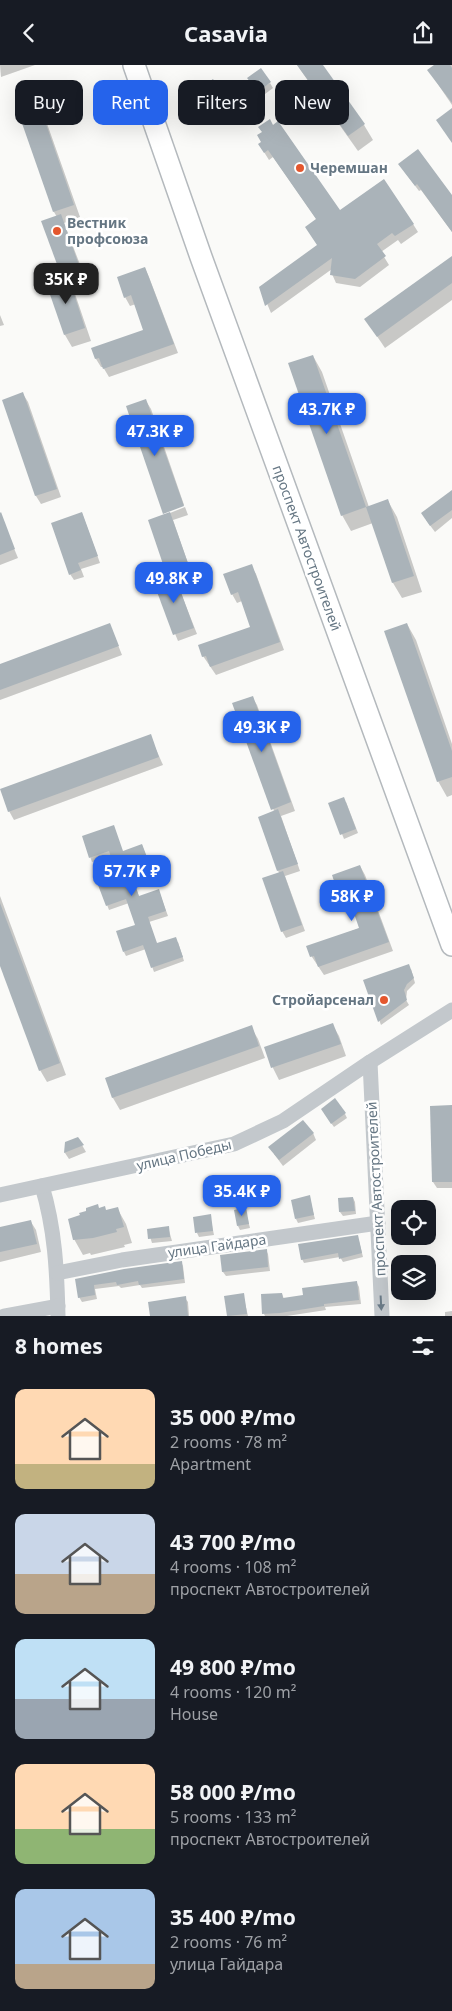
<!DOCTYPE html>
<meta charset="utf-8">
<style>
:root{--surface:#171b24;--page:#20242c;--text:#f1f3f6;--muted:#9ea1a6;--accent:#2563eb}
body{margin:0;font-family:"Noto Sans",sans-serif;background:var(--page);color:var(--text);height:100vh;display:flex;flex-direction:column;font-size:19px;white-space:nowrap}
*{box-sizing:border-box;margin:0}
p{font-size:16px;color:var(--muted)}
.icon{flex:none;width:28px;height:28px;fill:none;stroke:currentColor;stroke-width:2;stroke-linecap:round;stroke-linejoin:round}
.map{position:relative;height:1251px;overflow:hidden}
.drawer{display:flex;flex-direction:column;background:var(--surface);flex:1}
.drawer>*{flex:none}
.top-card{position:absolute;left:15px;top:15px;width:422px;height:45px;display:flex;gap:10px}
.fabs{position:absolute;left:391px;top:1135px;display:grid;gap:10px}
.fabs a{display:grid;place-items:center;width:45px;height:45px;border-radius:10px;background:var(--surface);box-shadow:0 5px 20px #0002;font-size:25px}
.price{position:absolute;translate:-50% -42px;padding:0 11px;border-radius:10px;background:var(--accent);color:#fff;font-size:16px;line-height:32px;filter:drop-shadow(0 1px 2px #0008)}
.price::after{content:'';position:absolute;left:50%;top:30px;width:15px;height:11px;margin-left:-8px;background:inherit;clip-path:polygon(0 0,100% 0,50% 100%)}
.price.current{background:#222;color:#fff}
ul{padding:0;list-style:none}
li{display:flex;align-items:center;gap:15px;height:125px;padding:0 15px}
li span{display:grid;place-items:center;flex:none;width:140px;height:100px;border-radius:10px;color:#555}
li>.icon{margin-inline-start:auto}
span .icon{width:60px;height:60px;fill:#fffc;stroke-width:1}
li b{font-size:21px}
h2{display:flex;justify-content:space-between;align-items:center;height:60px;padding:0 15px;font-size:21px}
.pill{padding:0 18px;border-radius:10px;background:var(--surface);box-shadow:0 5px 20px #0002;font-size:18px;line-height:45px}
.pill.current{background:var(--accent);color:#fff}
header{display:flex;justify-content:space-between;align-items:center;height:65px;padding:0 15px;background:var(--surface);font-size:22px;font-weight:700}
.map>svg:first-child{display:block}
</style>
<header><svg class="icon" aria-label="back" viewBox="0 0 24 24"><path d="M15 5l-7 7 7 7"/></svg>Casavia<svg class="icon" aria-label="share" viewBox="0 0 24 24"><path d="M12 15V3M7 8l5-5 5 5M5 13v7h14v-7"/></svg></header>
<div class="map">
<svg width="452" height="1251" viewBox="0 0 452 1251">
<rect width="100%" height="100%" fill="#fafaf8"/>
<g fill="#0003">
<polygon points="0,0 35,0 1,12"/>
<polygon points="297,0 321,0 364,60 373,75 358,86"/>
<polygon points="436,0 452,0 452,40 429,6"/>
<polygon points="270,18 273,23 224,60 218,53 222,42"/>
<polygon points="37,38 44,50 80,152 64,158 86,215 72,220 91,276 72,282 65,270 48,218 64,213 62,209 57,152 54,147"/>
<polygon points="262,77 340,147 413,159 418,167 401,179 398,175 381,187 389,200 360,222 336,218 332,209 332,204 271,248 260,222 318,181 317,155 273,92 269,95 264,87"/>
<polygon points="404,106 452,132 452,167 421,125 419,126"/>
<polygon points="452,194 452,235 385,283 366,255"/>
<polygon points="145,203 149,212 178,288 109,312 103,302 101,302 96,294 93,284 145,265 136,239 130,241 125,232"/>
<polygon points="0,250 4,260 0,261"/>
<polygon points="313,291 322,307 369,442 388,436 397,452 422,527 402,533 393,518 373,458 351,466 342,450"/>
<polygon points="23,329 28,337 61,432 41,439 36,431 4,335"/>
<polygon points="146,336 151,344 184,440 164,447"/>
<polygon points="452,427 452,453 435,467 426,455"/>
<polygon points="185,442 188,450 173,455 191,507 175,513 197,569 178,576 154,517 169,511 150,456"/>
<polygon points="82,448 100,498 81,504 84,512 74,515 70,509"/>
<polygon points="6,464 18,493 0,500 0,467"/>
<polygon points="251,501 256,509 284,585 216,610 203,591 252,563 242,536 237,538 232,529"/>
<polygon points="407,559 416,575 452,679 452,730 447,732 438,716"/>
<polygon points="110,560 122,590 0,635 0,600"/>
<polygon points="252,632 257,640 295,746 281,751 300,806 285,811 305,866 286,873 282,866 279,808 259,753 274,747"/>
<polygon points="150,671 163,700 14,755 9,746"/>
<polygon points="346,737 358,768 344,774 330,738"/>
<polygon points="83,772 123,787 142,780 151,804 132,810 139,832 160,829 168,851 149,857 157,880 178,877 184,896 154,907 146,884 126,891 124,887 136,860 129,838 109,845 100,821 119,814 111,790 92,797"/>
<polygon points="360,801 365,810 393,886 324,910 312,892 308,882 360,863 351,837 345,839 340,830"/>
<polygon points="0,831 66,1010 47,1017 40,1005 0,898"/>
<polygon points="411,904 415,918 407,926 406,935 409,940 381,960 365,916"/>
<polygon points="332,959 339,971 346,991 279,1015 273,1003 266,983"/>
<polygon points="251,962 258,974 265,993 120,1045 113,1033 106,1013"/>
<polygon points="452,1042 452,1123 437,1123 433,1117"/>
<polygon points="324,1048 345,1049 347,1053 334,1062"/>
<polygon points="313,1068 316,1075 283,1101 274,1089"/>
<polygon points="78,1073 86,1087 69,1094 65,1088 66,1078"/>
<polygon points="309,1132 315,1154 298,1158 296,1154"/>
<polygon points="353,1133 355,1137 356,1149 343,1151 340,1147"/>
<polygon points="117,1143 126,1159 132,1178 124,1180 125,1182 91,1190 90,1188 83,1190 74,1174 99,1144 106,1146"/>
<polygon points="245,1144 250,1163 240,1165 238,1161"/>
<polygon points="210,1151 214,1170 199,1172 197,1168"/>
<polygon points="31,1157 36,1165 41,1187 0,1197 0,1163"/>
<polygon points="168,1162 172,1176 152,1178 148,1165"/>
<polygon points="359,1176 363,1192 343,1197 340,1192 304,1198 302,1194"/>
<polygon points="266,1185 268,1189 270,1206 226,1211 223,1207 221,1191"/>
<polygon points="181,1197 183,1201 185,1218 142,1223 140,1220 121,1223 119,1221 95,1224 97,1234 82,1237 79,1232 76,1215"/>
<polygon points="357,1218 359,1222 361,1239 325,1242 326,1245 287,1251 265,1251 264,1249 282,1229 284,1234 304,1231"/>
<polygon points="243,1229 248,1251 228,1251 225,1232"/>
<polygon points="185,1233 188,1237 189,1251 151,1251"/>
<polygon points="452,1246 452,1251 445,1251 445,1247"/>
</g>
<g fill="#aab3b9">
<polygon points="297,0 323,0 365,59 348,71"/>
<polygon points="434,0 450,0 452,3 452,38 427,5"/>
<polygon points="261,3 271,17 219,55 213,47 221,41 206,19 213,14 228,36 251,18 247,13"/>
<polygon points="38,36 74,140 53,147 17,44"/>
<polygon points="452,43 452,78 436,55"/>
<polygon points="270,54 273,60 278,56 340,145 384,114 414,159 395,171 392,168 377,179 386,191 355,214 330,210 332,193 265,241 259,222 317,180 305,162 316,154 268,85 264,88 258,79 261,77 257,70 262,67 258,62"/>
<polygon points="418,84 452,130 452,167 417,119 415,121 398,99"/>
<polygon points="61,149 80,203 61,210 41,156"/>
<polygon points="452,191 452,218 377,272 364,254"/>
<polygon points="145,202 174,279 103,304 99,293 95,294 91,283 143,265 131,230 124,233 117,212"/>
<polygon points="68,210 85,263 64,270 46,218"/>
<polygon points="313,290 366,442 341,451 288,298"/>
<polygon points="23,327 57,424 35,431 2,335"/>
<polygon points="146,334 184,441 163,449 126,341"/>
<polygon points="452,425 452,445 430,461 421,448"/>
<polygon points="388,434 414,511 392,518 366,442"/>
<polygon points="1,447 15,484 0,490 0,448"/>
<polygon points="82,447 98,491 78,498 81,505 69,510 51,458"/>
<polygon points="170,447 189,501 166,508 148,455"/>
<polygon points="252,499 280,577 210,602 206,591 202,592 198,580 250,562 238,527 231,530 223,509"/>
<polygon points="174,508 194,563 173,570 153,516"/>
<polygon points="110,558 119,581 0,625 0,599"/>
<polygon points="407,558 452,686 452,712 437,717 384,566"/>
<polygon points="253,631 291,737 271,745 232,638"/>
<polygon points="151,669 159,692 8,747 0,724"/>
<polygon points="344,732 356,764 340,770 328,738"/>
<polygon points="278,744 298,799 277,806 258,752"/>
<polygon points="114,760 123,786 142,779 150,800 130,806 139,831 159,824 166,846 148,852 157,878 176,872 183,892 151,903 143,880 123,887 116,866 135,860 126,834 106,841 98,820 118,813 109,786 89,793 82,771"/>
<polygon points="360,800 389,877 318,902 314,891 310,892 306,881 359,863 347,828 339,831 332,810"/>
<polygon points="283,806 302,860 281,867 262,813"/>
<polygon points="0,838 60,998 39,1006 0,901"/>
<polygon points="409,899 414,913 407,919 404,925 407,935 378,957 363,915"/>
<polygon points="333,958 341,979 271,1003 264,982"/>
<polygon points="252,960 259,981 112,1033 105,1013"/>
<polygon points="335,1033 346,1048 331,1059 321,1044"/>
<polygon points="452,1040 452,1117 432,1117 430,1041"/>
<polygon points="303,1055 314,1068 279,1095 268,1082"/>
<polygon points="78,1072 84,1080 64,1088 65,1077"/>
<polygon points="310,1130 314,1150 295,1154 291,1135"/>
<polygon points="353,1132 355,1146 339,1147 338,1133"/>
<polygon points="98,1139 99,1143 105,1141 106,1145 118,1142 124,1162 116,1164 117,1167 93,1173 73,1175 68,1154 80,1150 79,1148 86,1146 86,1143"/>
<polygon points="246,1142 249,1159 237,1161 234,1145"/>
<polygon points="211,1149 213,1166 195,1168 193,1152"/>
<polygon points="31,1155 37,1179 0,1187 0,1162"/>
<polygon points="169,1161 170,1172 148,1174 147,1164"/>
<polygon points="358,1170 362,1188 339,1194 338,1188 301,1195 298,1179"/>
<polygon points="267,1184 268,1202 222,1207 220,1190"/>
<polygon points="182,1196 184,1214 139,1220 138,1216 117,1220 116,1217 94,1220 95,1230 78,1233 75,1214 124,1204"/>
<polygon points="357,1216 359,1235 324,1239 324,1241 280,1248 262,1249 261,1229 282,1228 283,1233 303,1230 302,1223"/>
<polygon points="244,1228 247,1249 227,1251 224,1231"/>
<polygon points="186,1231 188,1251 150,1251 148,1237"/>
</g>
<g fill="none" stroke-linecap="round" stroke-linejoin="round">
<defs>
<polyline id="highway" points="134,0 201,192 452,880"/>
</defs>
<use href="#highway" stroke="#b4b9bd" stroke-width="24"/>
<g stroke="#c3c8cc" stroke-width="15">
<polyline points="370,997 382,1251"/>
<path d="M42 1121C55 1164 57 1206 58 1251"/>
<polyline points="0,1130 234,1079 283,1056 370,997 452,945"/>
<polyline points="57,1208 122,1195 378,1158"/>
<polyline points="4,1251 58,1241"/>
</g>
<use href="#highway" stroke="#fff" stroke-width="21"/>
</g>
<defs><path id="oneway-solid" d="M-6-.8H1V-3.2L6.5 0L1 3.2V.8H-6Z" transform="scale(1.25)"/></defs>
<use fill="#6a7a87" href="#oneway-solid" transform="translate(381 1238) rotate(87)"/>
<g fill="#e4572e" stroke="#fff" stroke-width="2">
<circle cx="300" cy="103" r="5"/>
<circle cx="57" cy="166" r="5"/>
<circle cx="384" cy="935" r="5"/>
</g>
<g text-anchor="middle" stroke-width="5" stroke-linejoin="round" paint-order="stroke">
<g font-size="14" font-weight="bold" fill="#657683" stroke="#fff" text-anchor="start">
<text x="310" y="108">Черемшан</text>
<text x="67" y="163">Вестник<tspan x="67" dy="16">профсоюза</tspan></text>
<text x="374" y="940" text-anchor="end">Стройарсенал</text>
</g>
<g font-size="14" fill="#657683" stroke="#fff">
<text transform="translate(307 483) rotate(70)" y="5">проспект Автостроителей</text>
<text transform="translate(184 1090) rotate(-13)" y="5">улица Победы</text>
<text transform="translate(376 1124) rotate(-93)" y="5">проспект Автостроителей</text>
<text transform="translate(217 1181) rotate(-8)" y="5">улица Гайдара</text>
</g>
</g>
</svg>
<div class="fabs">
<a><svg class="icon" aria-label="locate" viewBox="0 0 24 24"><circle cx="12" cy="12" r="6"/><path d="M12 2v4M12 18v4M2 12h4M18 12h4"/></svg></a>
<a><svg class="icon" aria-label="layers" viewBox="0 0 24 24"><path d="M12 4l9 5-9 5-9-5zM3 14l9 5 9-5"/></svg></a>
</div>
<b class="price current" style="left:66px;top:240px">35K ₽</b>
<b class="price" style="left:327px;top:370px">43.7K ₽</b>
<b class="price" style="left:155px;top:392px">47.3K ₽</b>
<b class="price" style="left:174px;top:539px">49.8K ₽</b>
<b class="price" style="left:262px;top:688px">49.3K ₽</b>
<b class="price" style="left:132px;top:832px">57.7K ₽</b>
<b class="price" style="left:352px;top:857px">58K ₽</b>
<b class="price" style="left:242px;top:1152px">35.4K ₽</b>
<div class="top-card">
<a class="pill">Buy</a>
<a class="pill current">Rent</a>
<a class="pill">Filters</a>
<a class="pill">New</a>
</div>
</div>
<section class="drawer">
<h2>8 homes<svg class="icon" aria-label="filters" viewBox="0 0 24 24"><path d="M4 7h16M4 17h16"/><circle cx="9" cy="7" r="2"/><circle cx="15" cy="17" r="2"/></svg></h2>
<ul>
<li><span style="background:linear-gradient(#ffd9b3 75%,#c2b280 0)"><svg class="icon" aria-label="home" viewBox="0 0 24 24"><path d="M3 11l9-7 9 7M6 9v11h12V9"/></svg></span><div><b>35 000 ₽/mo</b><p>2 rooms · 78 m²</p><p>Apartment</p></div></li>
<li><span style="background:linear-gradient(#c9d6e8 60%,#b9a48a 0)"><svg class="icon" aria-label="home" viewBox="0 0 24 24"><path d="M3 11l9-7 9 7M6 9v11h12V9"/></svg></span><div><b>43 700 ₽/mo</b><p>4 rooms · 108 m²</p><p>проспект Автостроителей</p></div></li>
<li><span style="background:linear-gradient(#bfe0f5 60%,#9aa5b1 0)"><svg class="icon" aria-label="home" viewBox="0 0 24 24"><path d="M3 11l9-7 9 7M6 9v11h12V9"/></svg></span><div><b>49 800 ₽/mo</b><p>4 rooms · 120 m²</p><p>House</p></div></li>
<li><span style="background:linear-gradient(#ffd9b3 65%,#8fb573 0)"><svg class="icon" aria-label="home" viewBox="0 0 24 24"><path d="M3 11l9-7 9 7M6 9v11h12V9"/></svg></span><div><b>58 000 ₽/mo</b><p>5 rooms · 133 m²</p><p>проспект Автостроителей</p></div></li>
<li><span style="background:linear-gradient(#a9c7e8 75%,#b9a48a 0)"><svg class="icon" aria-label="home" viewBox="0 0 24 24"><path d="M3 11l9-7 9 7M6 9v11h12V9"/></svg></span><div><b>35 400 ₽/mo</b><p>2 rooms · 76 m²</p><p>улица Гайдара</p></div></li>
</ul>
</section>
